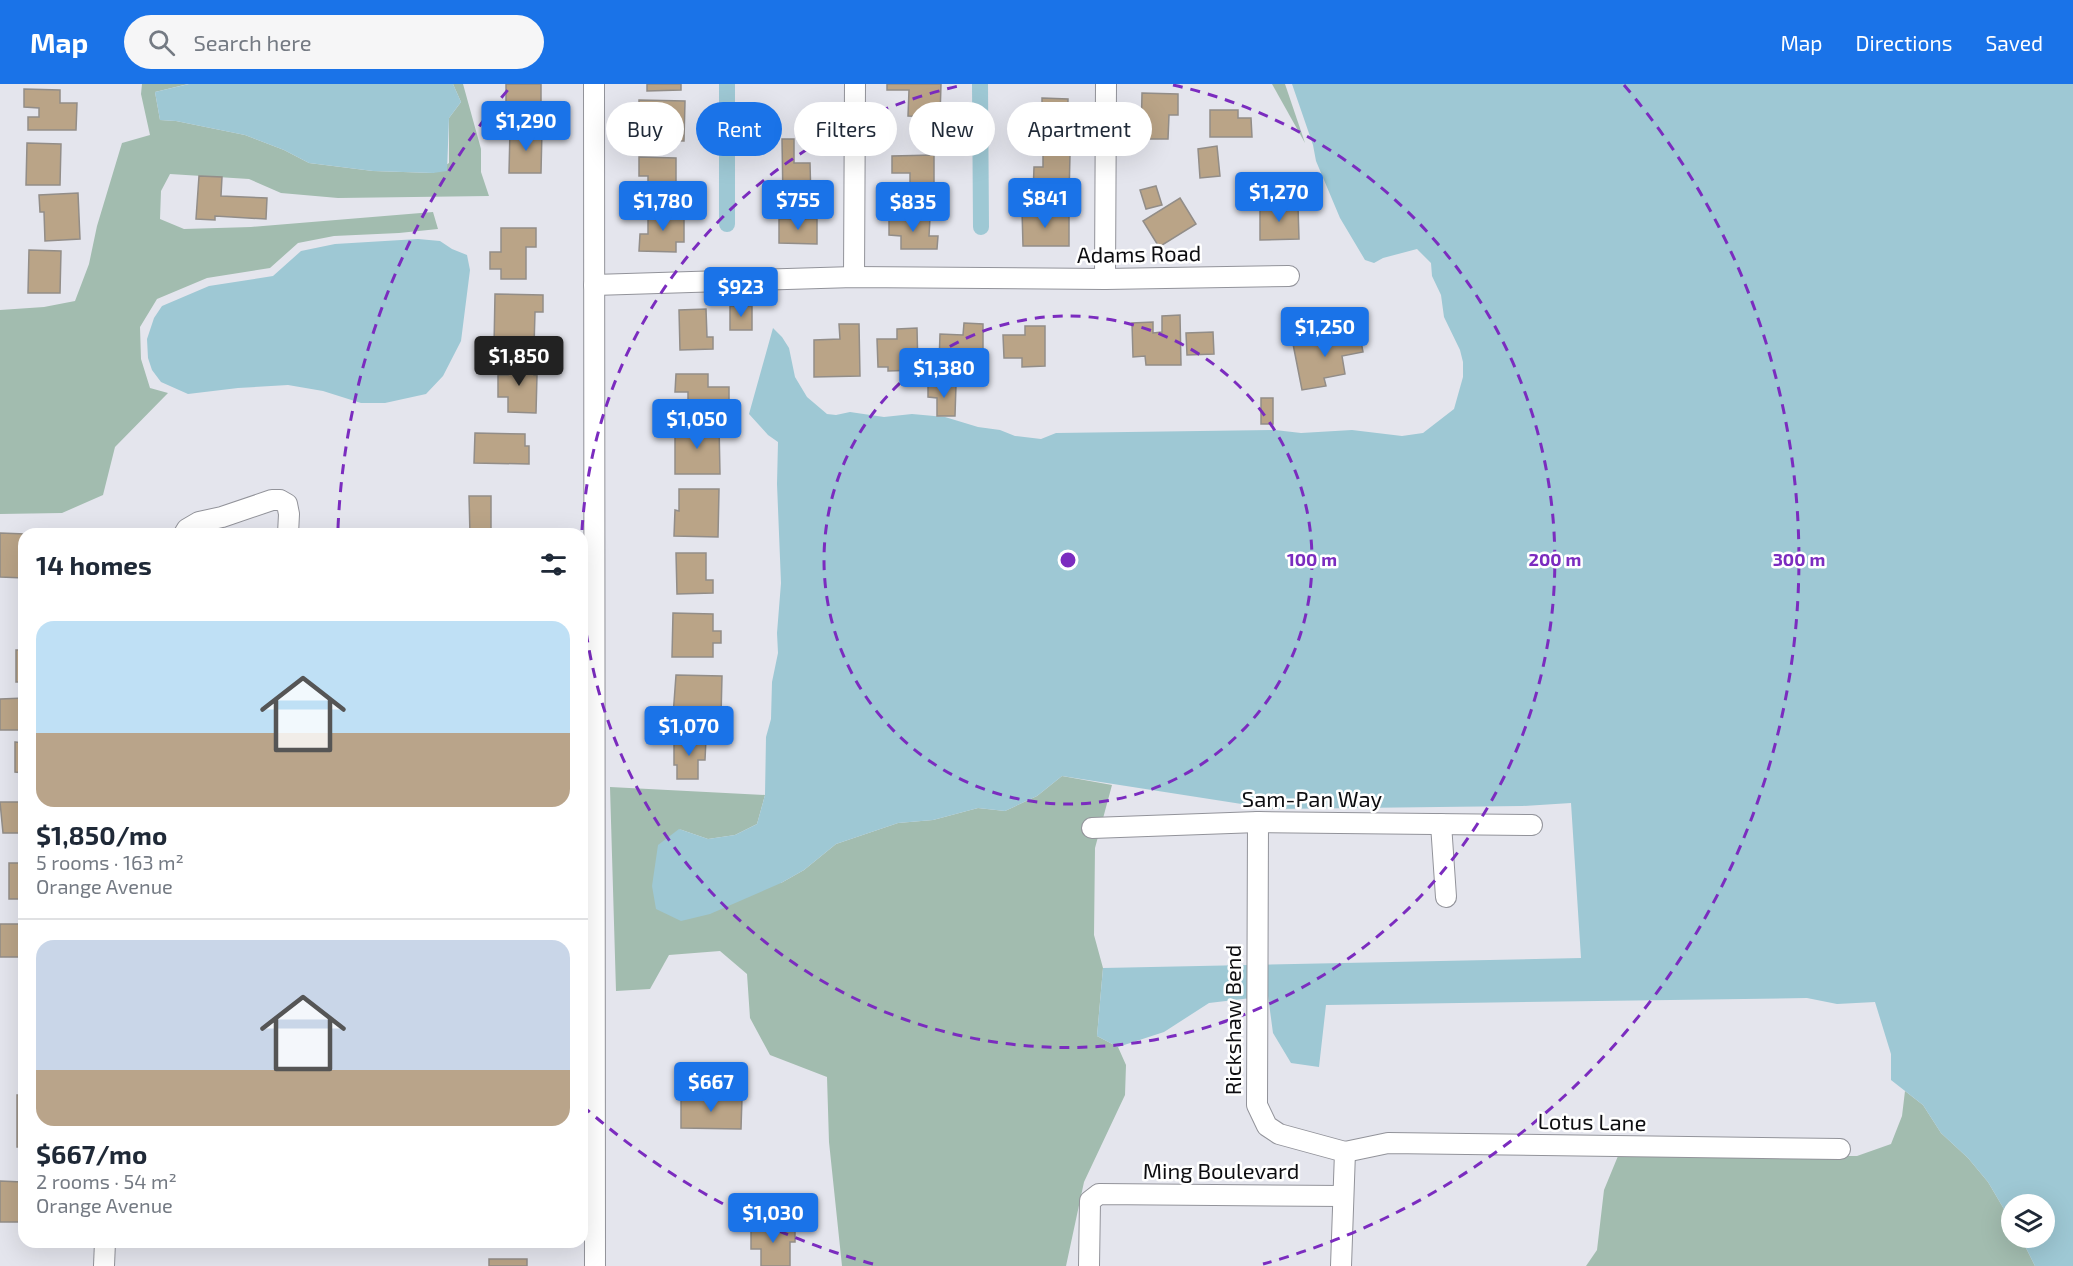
<!DOCTYPE html>
<meta charset="utf-8">
<style>
:root{--surface:#fff;--page:#f6f6f7;--text:#1f2937;--muted:#747a83;--line:#e0e1e3;--accent:#1a73e8}
body{margin:0;font-family:"Exo 2",sans-serif;background:var(--page);color:var(--text);height:100vh;display:flex;flex-direction:column;font-size:22px;white-space:nowrap}
*{box-sizing:border-box;margin:0}
p{font-size:20px;color:var(--muted)}
.icon{flex:none;width:33px;height:33px;fill:none;stroke:currentColor;stroke-width:2;stroke-linecap:round;stroke-linejoin:round}
.map{position:relative;flex:1;overflow:hidden}
.drawer{position:absolute;left:18px;top:444px;width:570px;height:720px;display:flex;flex-direction:column;background:var(--surface);border-radius:18px;box-shadow:0 6px 24px #0002}
.drawer>*{flex:none}
.top-card{position:absolute;left:606px;top:18px;width:570px;height:54px;display:flex;gap:12px}
.tools{position:absolute;left:2001px;top:1110px;display:grid;gap:12px}
.tools a{display:grid;place-items:center;width:54px;height:54px;border-radius:50%;background:var(--surface);box-shadow:0 6px 24px #0002;font-size:30px}
.price{position:absolute;translate:-50% -51px;padding:0 14px;border-radius:6px;background:var(--accent);color:#fff;font-size:20px;line-height:39px;filter:drop-shadow(0 2px 3px #0008)}
.price::after{content:'';position:absolute;left:50%;top:36px;width:18px;height:14px;margin-left:-9px;background:inherit;clip-path:polygon(0 0,100% 0,50% 100%)}
.price.active{background:#222;color:#fff}
ul{padding:0;list-style:none}
li{display:grid;align-content:center;gap:12px;height:318px;padding:0 18px}
li+li{border-top:2px solid var(--line)}
li span{display:grid;place-items:center;height:186px;border-radius:18px;color:#555}
li>.icon{margin-inline-start:auto}
span .icon{width:108px;height:108px;fill:#fffc;stroke-width:1}
li b{font-size:26px}
h2{display:flex;justify-content:space-between;align-items:center;height:72px;padding:0 18px;font-size:26px}
.pill{padding:0 21px;border-radius:27px;background:var(--surface);box-shadow:0 6px 24px #0002;font-size:21px;line-height:54px}
.pill.active{background:var(--accent);color:#fff}
header{display:flex;align-items:center;gap:36px;box-sizing:border-box;height:84px;padding:0 30px;background:var(--accent);color:#fff}
header strong{font-size:28px}
nav{display:flex;gap:33px;margin-inline-start:auto;font-size:21px}
.search{width:420px;height:54px;background:var(--page);display:flex;align-items:center;gap:15px;box-sizing:border-box;padding:0 21px;border-radius:33px;color:var(--muted);font-size:22px}
.map>svg:first-child{display:block}
</style>
<header>
<strong>Map</strong>
<div class="search"><svg class="icon" aria-label="search" viewBox="0 0 24 24"><circle cx="10" cy="10" r="6"/><path d="M15 15l6 6"/></svg>Search here</div>
<nav><a>Map</a><a>Directions</a><a>Saved</a></nav>
</header>
<div class="map">
<svg width="2073" height="1182" viewBox="0 0 2073 1182">
<rect width="100%" height="100%" fill="#e4e5ed"/>
<g fill="#a2bcaf">
<polygon points="142,0 188,0 155,8 160,36 176,37 245,51 284,66 309,79 373,87 433,89 449,79 449,34 461,18 453,0 463,0 481,65 481,88 489,112 338,114 281,109 249,95 170,90 161,107 160,135 184,145 251,143 433,128 438,145 399,149 334,152 298,159 270,184 207,194 157,215 140,243 141,275 150,304 168,309 115,363 103,411 62,429 0,430 0,226 44,223 75,217 89,180 97,142 122,59 150,51 141,10"/>
<polygon points="1272,0 1285,0 1305,59"/>
<polygon points="1062,692 1112,701 1095,764 1094,851 1103,884 1097,952 1118,963 1126,981 1125,1011 1084,1098 1066,1182 842,1182 829,1058 827,993 770,971 750,934 747,890 720,867 669,871 650,905 616,907 610,703 765,711 757,740 735,751 708,755 679,745 781,799 804,786 836,760 898,739 933,736 978,724 1005,727 1037,712"/>
<polygon points="1905,1007 1923,1021 1941,1049 1968,1074 1988,1098 2011,1137 2012,1154 2021,1154 2035,1182 1586,1182 1597,1166 1604,1106 1618,1072 1857,1072 1891,1060 1902,1032"/>
</g>
<g fill="#9ec8d4">
<polygon points="189,0 453,0 461,18 449,34 447,87 433,89 373,87 309,79 284,66 245,51 176,37 160,36 155,8"/>
<polygon points="1292,0 2073,0 2073,1182 2035,1182 2021,1154 2044,1154 2044,1120 2012,1120 2011,1137 1988,1098 1968,1074 1941,1049 1923,1021 1891,996 1891,970 1875,918 1837,920 1807,914 1326,921 1319,983 1291,979 1273,949 1268,912 1209,919 1164,948 1118,963 1097,952 1103,884 1581,874 1571,719 1522,722 1273,725 1062,692 1037,712 1005,727 978,724 933,736 898,739 836,760 804,786 781,799 710,830 681,837 656,825 652,802 658,761 679,745 708,755 735,751 757,740 765,711 766,653 771,635 772,598 778,569 777,549 781,499 777,400 778,358 768,351 749,330 773,244 782,253 789,264 795,293 807,313 827,330 836,331 850,328 884,333 912,330 945,333 978,343 1000,346 1015,352 1041,355 1056,349 1275,346 1301,349 1352,346 1402,352 1423,349 1454,325 1463,293 1463,278 1460,266 1444,233 1441,211 1432,192 1431,179 1417,165 1383,174 1374,179 1365,176 1340,134 1316,77 1313,61"/>
<polygon points="418,155 440,157 452,165 467,171 470,186 461,257 443,292 426,310 385,319 361,319 323,307 288,301 238,304 188,310 161,298 152,286 148,274 147,255 154,234 162,222 209,202 273,192 301,167 335,160"/>
</g>
<g fill="none" stroke-linecap="round" stroke-linejoin="round">
<g stroke="#9ec8d4" stroke-width="16">
<polyline points="727,0 727,140"/>
<polyline points="980,0 981,143"/>
</g>
</g>
<g fill="#baa487" stroke="#928d88" stroke-width="1.5">
<polygon points="506,0 541,0 541,25 506,26"/>
<polygon points="647,0 681,0 681,6 647,7"/>
<polygon points="887,0 941,0 940,33 908,32 909,6 887,6"/>
<polygon points="24,5 60,6 60,19 77,19 76,46 28,46 28,33 39,33 39,24 24,23"/>
<polygon points="1142,9 1178,10 1178,31 1169,31 1168,55 1141,55"/>
<polygon points="1042,14 1068,15 1067,57 1042,57 1042,43 1034,43 1034,27 1042,27"/>
<polygon points="639,16 685,17 684,57 653,56 654,36 639,35"/>
<polygon points="1210,26 1238,26 1238,34 1251,34 1252,53 1210,53"/>
<polygon points="510,46 542,46 541,89 509,89"/>
<polygon points="782,55 794,55 794,79 810,79 811,116 783,116"/>
<polygon points="27,59 61,60 60,101 26,101"/>
<polygon points="1217,62 1220,92 1200,94 1198,65"/>
<polygon points="1043,70 1070,70 1069,113 1033,111 1034,83 1043,83"/>
<polygon points="934,71 934,113 910,113 910,89 892,89 892,72"/>
<polygon points="639,73 676,74 676,113 648,113 648,92 639,92"/>
<polygon points="199,92 222,93 221,112 267,114 266,135 215,132 215,136 196,135"/>
<polygon points="1156,102 1162,121 1146,125 1140,106"/>
<polygon points="78,109 80,155 45,157 44,128 40,128 39,111"/>
<polygon points="1180,114 1196,140 1159,163 1143,137"/>
<polygon points="1260,122 1298,122 1299,155 1260,156"/>
<polygon points="1022,126 1050,126 1050,132 1069,132 1069,162 1023,162"/>
<polygon points="648,128 684,129 684,158 676,158 676,168 639,167 640,150 648,150"/>
<polygon points="889,133 930,134 929,152 938,152 937,165 901,165 901,152 889,151"/>
<polygon points="779,135 817,135 817,160 779,159"/>
<polygon points="501,144 536,144 536,163 526,163 526,195 501,195 501,185 490,185 490,168 501,168"/>
<polygon points="29,166 61,167 60,209 28,209"/>
<polygon points="495,210 543,211 543,228 535,228 534,263 494,262"/>
<rect x="730" y="222" width="22" height="24"/>
<polygon points="706,225 707,253 713,253 713,265 680,266 679,226"/>
<polygon points="1180,231 1181,281 1146,281 1145,272 1133,273 1132,239 1153,238 1153,249 1162,248 1162,232"/>
<polygon points="964,239 983,240 983,281 939,280 940,250 963,251"/>
<polygon points="839,240 859,240 860,292 814,293 814,256 840,255"/>
<polygon points="1025,242 1045,242 1045,282 1022,283 1022,274 1004,274 1003,251 1025,251"/>
<polygon points="917,244 918,286 888,287 888,283 878,283 877,255 897,255 897,245"/>
<polygon points="1359,247 1363,268 1342,272 1345,290 1324,294 1326,302 1302,306 1293,260"/>
<polygon points="1213,248 1214,270 1187,271 1186,249"/>
<polygon points="508,276 534,277 534,291 537,291 536,329 508,328 508,313 498,313 498,291 508,291"/>
<polygon points="676,290 708,290 708,303 729,303 729,325 688,325 688,308 675,308"/>
<polygon points="928,301 956,301 955,332 937,332 937,314 928,313"/>
<rect x="1261" y="314" width="12" height="26"/>
<polygon points="675,341 719,341 720,390 675,390"/>
<polygon points="475,349 525,350 525,362 529,362 529,380 474,379"/>
<polygon points="679,405 719,405 718,453 674,452 675,426 679,427"/>
<polygon points="469,412 491,412 491,450 470,450"/>
<polygon points="0,449 26,450 24,450 24,494 0,493"/>
<polygon points="676,469 706,469 706,496 713,496 713,509 677,510"/>
<polygon points="23,517 24,517 24,549 22,549"/>
<polygon points="673,529 713,530 713,547 721,547 721,559 713,559 713,573 672,573"/>
<rect x="16" y="566" width="8" height="32"/>
<polygon points="676,591 722,592 721,633 673,632"/>
<polygon points="24,614 24,646 0,646 0,615"/>
<polygon points="674,654 706,655 705,676 698,676 698,695 677,695 677,681 674,681"/>
<polygon points="15,658 24,659 24,689 15,688"/>
<polygon points="0,718 24,718 24,749 3,749"/>
<rect x="9" y="779" width="15" height="36"/>
<rect x="0" y="840" width="24" height="33"/>
<rect x="17" y="1011" width="7" height="52"/>
<polygon points="681,1012 742,1014 741,1045 681,1044"/>
<polygon points="0,1097 22,1098 20,1138 0,1138"/>
<polygon points="751,1141 795,1142 795,1158 790,1158 790,1182 761,1182 761,1165 751,1165"/>
<polygon points="251,1158 314,1158 314,1163 251,1161"/>
<rect x="489" y="1175" width="38" height="7"/>
</g>
<g fill="none" stroke-linecap="round" stroke-linejoin="round">
<defs>
<g id="minor">
<polyline points="594,0 595,1182"/>
<polyline points="854,193 855,0"/>
<polyline points="1105,195 1106,0"/>
<polyline points="594,201 854,193 1105,195 1289,192"/>
<polyline points="184,450 187,445 199,438 222,433 272,416 280,416 287,420 289,430 288,450"/>
<polyline points="1258,738 1257,1021 1267,1042 1279,1050 1345,1068 1341,1182"/>
<polyline points="1441,740 1446,813"/>
<polyline points="1092,744 1258,738 1532,741"/>
<polyline points="1345,1068 1388,1059 1840,1065"/>
<polyline points="104,1182 105,1158"/>
<polyline points="1089,1182 1090,1117 1099,1110 1343,1112"/>
</g>
</defs>
<use href="#minor" stroke="#92939a" stroke-width="22"/>
<use href="#minor" stroke="#fff" stroke-width="20"/>
</g>
<g fill="none" stroke="#7b2cbf" stroke-width="3" stroke-dasharray="10 8">
<circle cx="1068" cy="476" r="244"/>
<path d="M582 446A487 487 0 0 1 963 1M1173 1A487 487 0 1 1 582 510"/>
<path d="M873 1180A731 731 0 0 1 584 1023M338 444A731 731 0 0 1 512 1M1624 1A731 731 0 0 1 1263 1180"/>
</g>
<g text-anchor="middle" stroke-width="5" stroke-linejoin="round" paint-order="stroke">
<g font-size="22" fill="#0d0d10" stroke="#fff">
<text transform="translate(1139 170) rotate(-1)" y="8">Adams Road</text>
<text x="1312" y="723">Sam-Pan Way</text>
<text transform="translate(1233 936) rotate(-90)" y="8">Rickshaw Bend</text>
<text transform="translate(1592 1038) rotate(1)" y="8">Lotus Lane</text>
<text x="1221" y="1095">Ming Boulevard</text>
</g>
</g>
<circle cx="1068" cy="476" r="9" fill="#7b2cbf" stroke="#fff" stroke-width="3"/>
<g font-size="18" text-anchor="middle" font-weight="bold" fill="#7b2cbf" stroke="#fff" stroke-width="5" stroke-linejoin="round" paint-order="stroke">
<text x="1312" y="482">100 m</text>
<text x="1555" y="482">200 m</text>
<text x="1799" y="482">300 m</text>
</g>
</svg>
<div class="tools">
<a><svg class="icon" aria-label="layers" viewBox="0 0 24 24"><path d="M12 4l9 5-9 5-9-5zM3 14l9 5 9-5"/></svg></a>
</div>
<b class="price" style="left:526px;top:68px">$1,290</b>
<b class="price" style="left:1279px;top:139px">$1,270</b>
<b class="price" style="left:1045px;top:145px">$841</b>
<b class="price" style="left:798px;top:147px">$755</b>
<b class="price" style="left:663px;top:148px">$1,780</b>
<b class="price" style="left:913px;top:149px">$835</b>
<b class="price" style="left:741px;top:234px">$923</b>
<b class="price" style="left:1325px;top:274px">$1,250</b>
<b class="price active" style="left:519px;top:303px">$1,850</b>
<b class="price" style="left:944px;top:315px">$1,380</b>
<b class="price" style="left:697px;top:366px">$1,050</b>
<b class="price" style="left:689px;top:673px">$1,070</b>
<b class="price" style="left:711px;top:1029px">$667</b>
<b class="price" style="left:773px;top:1160px">$1,030</b>
<div class="top-card">
<a class="pill">Buy</a>
<a class="pill active">Rent</a>
<a class="pill">Filters</a>
<a class="pill">New</a>
<a class="pill">Apartment</a>
</div>
<section class="drawer">
<h2>14 homes<svg class="icon" aria-label="filters" viewBox="0 0 24 24"><path d="M4 7h16M4 17h16"/><circle cx="9" cy="7" r="2"/><circle cx="15" cy="17" r="2"/></svg></h2>
<ul>
<li><span style="background:linear-gradient(#bfe0f5 60%,#b9a48a 0)"><svg class="icon" aria-label="home" viewBox="0 0 24 24"><path d="M3 11l9-7 9 7M6 9v11h12V9"/></svg></span><div><b>$1,850/mo</b><p>5 rooms · 163 m²</p><p>Orange Avenue</p></div></li>
<li><span style="background:linear-gradient(#c9d6e8 70%,#b9a48a 0)"><svg class="icon" aria-label="home" viewBox="0 0 24 24"><path d="M3 11l9-7 9 7M6 9v11h12V9"/></svg></span><div><b>$667/mo</b><p>2 rooms · 54 m²</p><p>Orange Avenue</p></div></li>
</ul>
</section>
</div>
